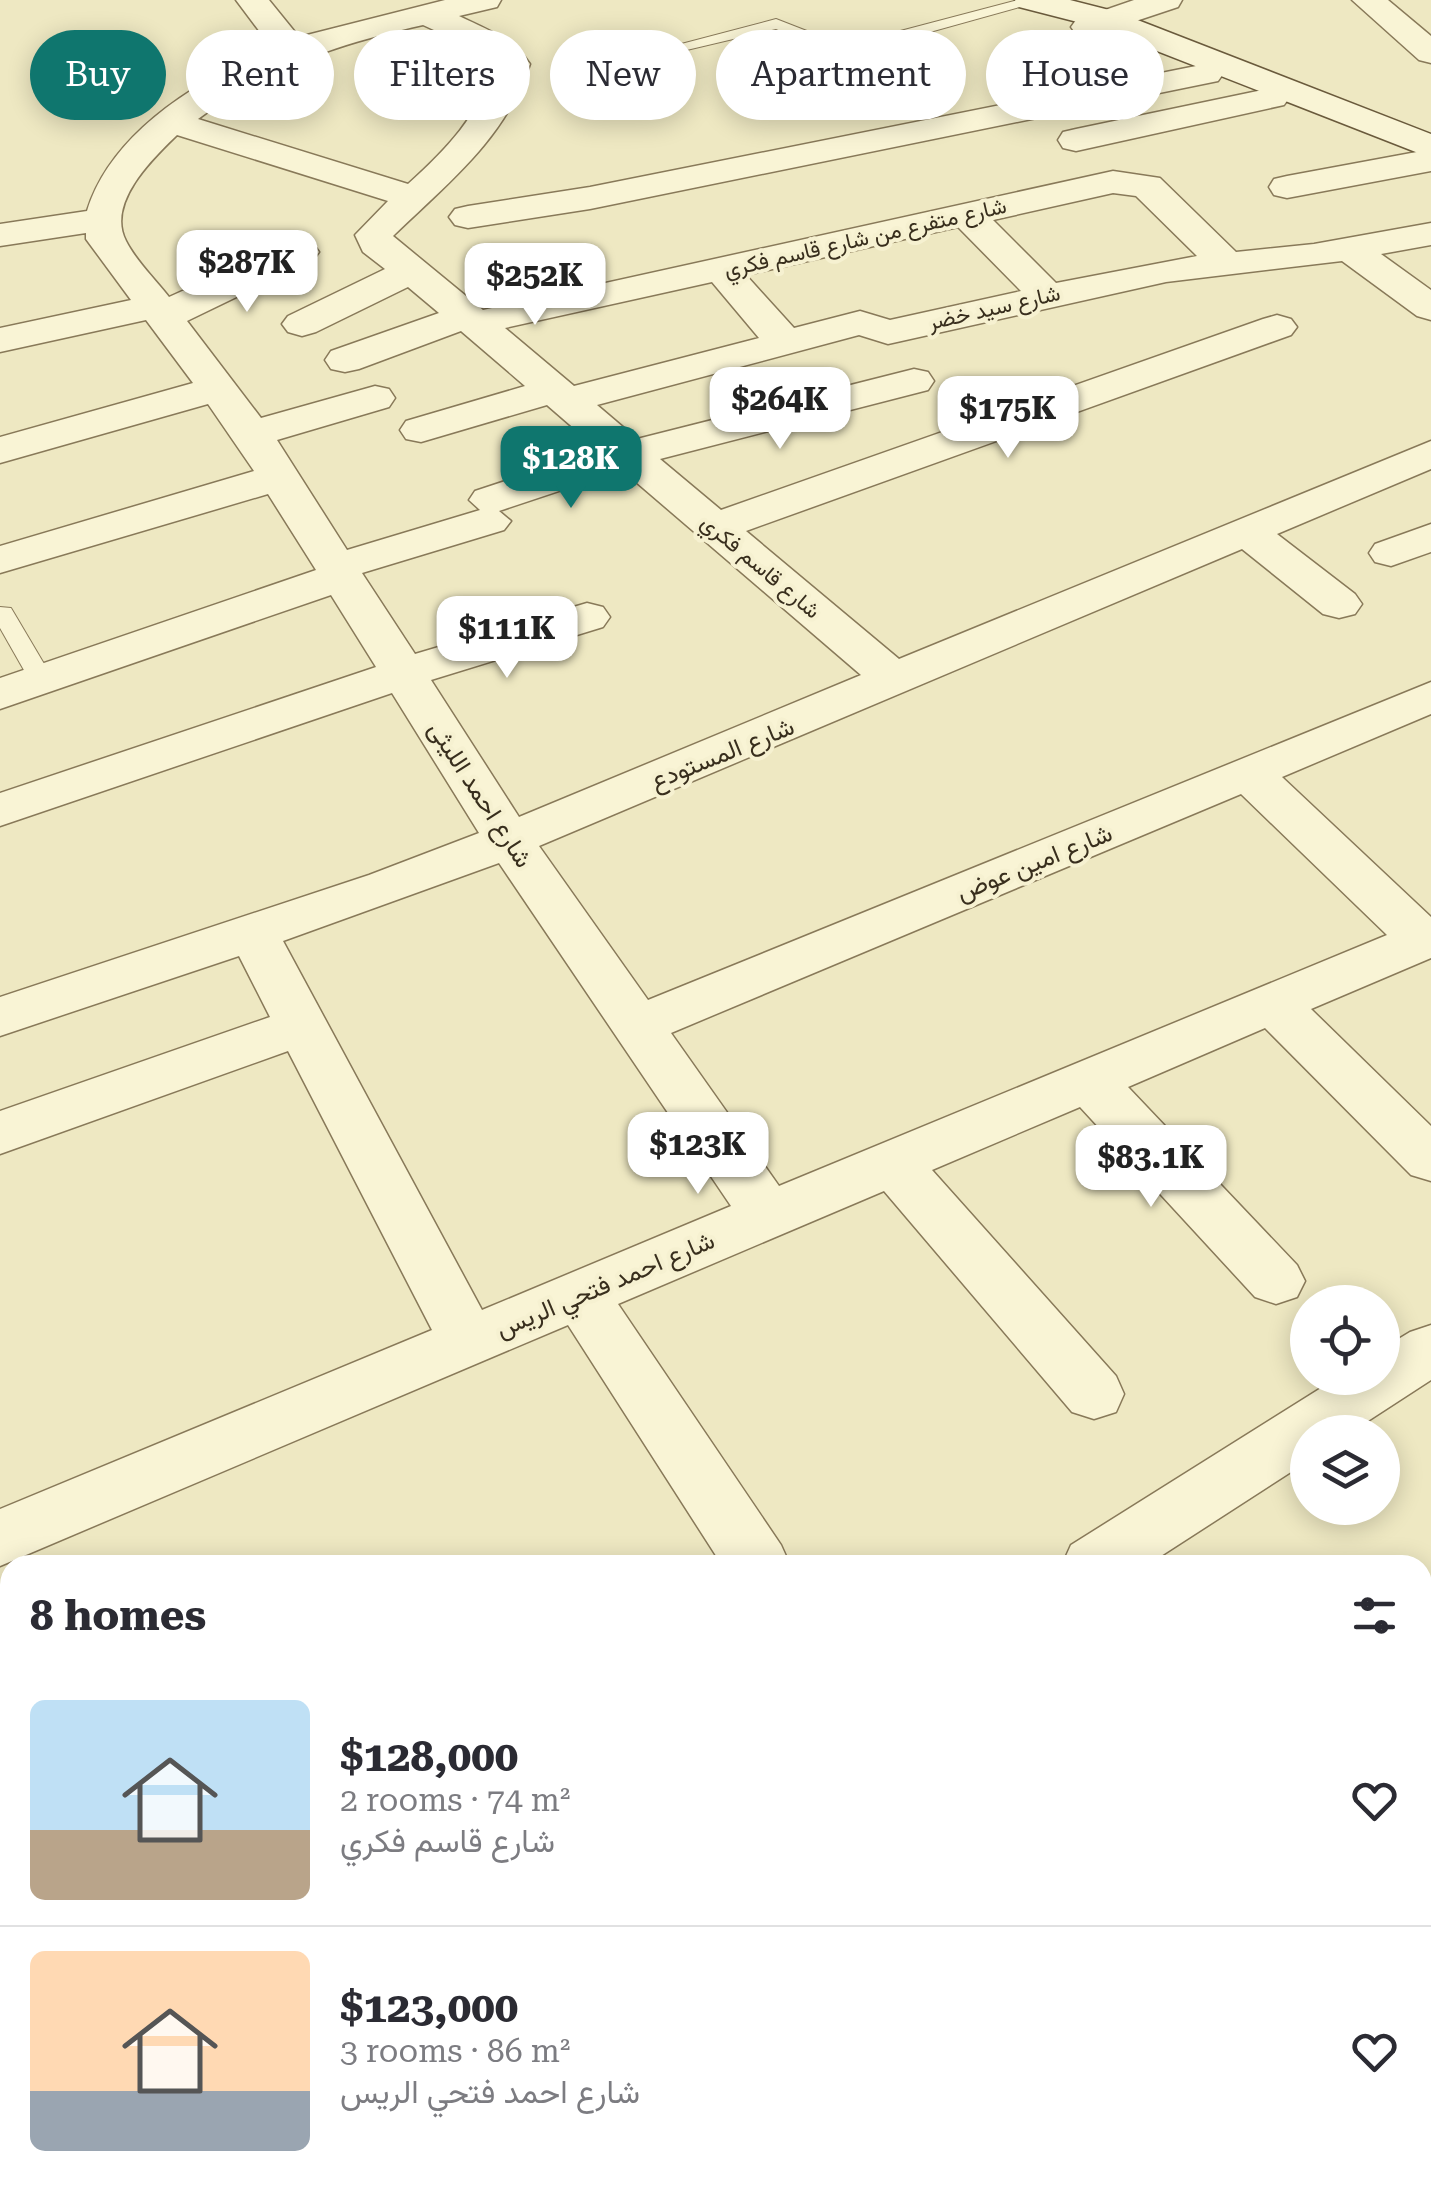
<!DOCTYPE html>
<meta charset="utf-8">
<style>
:root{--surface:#fff;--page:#f2f2f3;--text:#2b2b33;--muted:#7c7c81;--line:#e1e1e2;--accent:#0f766e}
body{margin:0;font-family:"Roboto Serif",Vazirmatn,serif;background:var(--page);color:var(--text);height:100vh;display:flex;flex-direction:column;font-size:38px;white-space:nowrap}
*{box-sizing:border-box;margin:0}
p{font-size:32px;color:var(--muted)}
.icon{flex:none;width:55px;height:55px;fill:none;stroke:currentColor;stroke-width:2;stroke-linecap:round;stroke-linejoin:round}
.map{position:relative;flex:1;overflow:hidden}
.panel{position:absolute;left:0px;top:1555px;width:1432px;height:642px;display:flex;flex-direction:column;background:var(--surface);border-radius:30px 30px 0 0;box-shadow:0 5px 25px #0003}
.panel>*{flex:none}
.banner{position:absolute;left:30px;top:30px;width:1372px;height:90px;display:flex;gap:20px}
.controls{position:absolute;left:1290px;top:1285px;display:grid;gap:20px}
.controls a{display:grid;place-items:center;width:110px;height:110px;border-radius:50%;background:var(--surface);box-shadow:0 5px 25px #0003;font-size:50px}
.price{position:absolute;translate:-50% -85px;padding:0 22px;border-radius:20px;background:#fff;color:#222;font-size:32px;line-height:65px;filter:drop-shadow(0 2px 5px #0008)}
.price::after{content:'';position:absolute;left:50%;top:60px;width:30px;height:22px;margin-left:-15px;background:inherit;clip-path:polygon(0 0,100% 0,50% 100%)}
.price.selected{background:var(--accent);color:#fff}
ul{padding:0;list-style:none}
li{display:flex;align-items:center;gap:30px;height:250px;padding:0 30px}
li+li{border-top:2px solid var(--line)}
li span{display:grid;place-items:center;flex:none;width:280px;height:200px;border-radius:15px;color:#555}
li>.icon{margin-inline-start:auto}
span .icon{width:120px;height:120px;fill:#fffc;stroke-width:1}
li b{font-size:42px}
h2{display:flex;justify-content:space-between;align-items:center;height:120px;padding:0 30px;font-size:42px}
.pill{padding:0 35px;border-radius:45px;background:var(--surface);box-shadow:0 5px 25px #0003;font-size:35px;line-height:90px}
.pill.selected{background:var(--accent);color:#fff}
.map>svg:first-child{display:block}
</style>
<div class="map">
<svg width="1431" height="2196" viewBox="0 0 1431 2196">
<rect width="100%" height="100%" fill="#eee8c2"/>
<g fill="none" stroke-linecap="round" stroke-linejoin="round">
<defs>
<g id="lane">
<polygon points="1018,0 1041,1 851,54 824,50 776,29 674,53 666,48 776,19 835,42 851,44"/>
<polygon points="0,607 11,608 14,613 53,679 49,684 33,684 29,679 0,628"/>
</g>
<g id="street">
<path d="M236 0H269L299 37 445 0H501L497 7 459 16C486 29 512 38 530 64 505 139 448 183 393 236L483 310 1113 171 1160 178 1236 252 1314 244 1431 223V245L1381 254 1431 290V320L1417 316 1342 261 1166 282 888 344 859 335 597 405 637 439 914 369 928 372 934 381 928 390 660 459 721 510 1263 319 1277 315 1291 319 1297 327 1291 335 746 531 899 659 1431 441V469L1277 534 1355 594 1362 604 1355 614 1339 618 1323 614 1242 549 539 846 648 1000 1431 682V714L1282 777 1431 917V958L1311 1009 1431 1126V1181L1411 1175 1265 1028 1128 1087 1297 1265 1305 1281 1297 1297 1276 1304 1255 1297 1080 1107 932 1170 1116 1376 1124 1394 1116 1412 1094 1419 1072 1412 884 1191 618 1304 781 1545 790 1565H722L568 1325 0 1566V1509L432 1330 288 1051 0 1154V1111L270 1017 239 956 0 1036V997L369 875 479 833 392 693 0 826V793L376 667 331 595 0 709V678L316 570 268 494 0 573V546L254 471 208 404 0 463V437L193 383 146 320 0 352V328L131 300 86 239V233L0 246V224L87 211C112 131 199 80 272 48ZM423 25 482 52 495 66C478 116 447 149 408 184L198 119C266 68 341 43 423 25ZM177 135 388 201 355 235 363 252 385 269 288 316 282 324 288 332 302 336 316 332 408 287 439 313 331 351 325 360 331 369 345 372 359 369 461 331 525 386 406 421 400 430 406 439 421 442 547 405 599 450 475 491 469 500 480 510 347 550 277 440 389 407 395 398 389 389 375 386 261 418 187 321 313 260 319 252 313 244 300 241 287 244 169 297C155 279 136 261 126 241 106 203 153 158 177 135ZM1113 193 1136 196 1197 256 1056 283 993 220ZM958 227 1021 291 890 320 860 311 794 328 746 275ZM712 282 759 338 574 386 505 328ZM622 470 861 675 519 817 431 680 603 627 610 617 603 607 587 603 415 654 362 573 504 530 511 521 499 511ZM1241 794 1387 935 779 1186 671 1033ZM499 863 731 1206 482 1310 283 941Z"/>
<polygon points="1134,0 1182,0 1178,7 1088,37 1076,34 1071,27 1076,20"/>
<polygon points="1352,0 1388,0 1431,36 1431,63 1419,60"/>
<polygon points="1206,64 1218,67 1223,74 1218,81 590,209 468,228 455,225 449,217 455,209 468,206 590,187"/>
<polygon points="1272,88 1284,91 1289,98 1284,105 1076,151 1063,148 1058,140 1063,132 1076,129"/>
<polygon points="1422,151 1431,153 1431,171 1287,198 1274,195 1269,187 1274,179 1287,176"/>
<polygon points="1431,524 1431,552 1391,566 1375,562 1369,553 1375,544"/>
<polygon points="1431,1325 1431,1380 1351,1432 1308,1432 1308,1461 1147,1565 1062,1565 1071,1545 1337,1378 1382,1378 1382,1349 1410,1332"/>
<polygon points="1431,1677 1431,1742 1422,1746 1422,1681"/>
<polygon points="1422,2075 1431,2079 1431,2160 1422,2156"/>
<polygon points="10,2151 10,2188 51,2188 48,2196 0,2196 0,2155"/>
</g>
<polygon id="secondary" points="1015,0 1070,0 1117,12 1431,134 1431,158 1093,26 1019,7"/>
</defs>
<use href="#lane" stroke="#887959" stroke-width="2"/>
<use href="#street" stroke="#887959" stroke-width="3"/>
<use href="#secondary" stroke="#6a5a3c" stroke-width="3"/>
<use href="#lane" fill="#f9f4d5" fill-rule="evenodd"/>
<use href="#street" fill="#f9f4d5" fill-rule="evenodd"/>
<use href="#secondary" fill="#f9f4d5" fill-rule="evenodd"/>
</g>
<g text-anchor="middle" stroke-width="8" stroke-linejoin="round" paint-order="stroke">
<g font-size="22" fill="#382e1d" stroke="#f6f1d1">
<text transform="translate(865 237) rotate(-13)" y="8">شارع متفرع من شارع قاسم فكري</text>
<text transform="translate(994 307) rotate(-13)" y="8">شارع سيد خضر</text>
<text transform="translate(761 566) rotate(40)" y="8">شارع قاسم فكري</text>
</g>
<g font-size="25" fill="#382e1d" stroke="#f6f1d1">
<text transform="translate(722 753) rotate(-22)" y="9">شارع المستودع</text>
<text transform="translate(481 794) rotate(57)" y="9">شارع احمد الليثى</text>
<text transform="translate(1034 862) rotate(-22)" y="9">شارع امين عوض</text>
<text transform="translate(605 1284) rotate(-23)" y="9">شارع احمد فتحي الريس</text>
</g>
</g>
</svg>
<div class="controls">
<a><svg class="icon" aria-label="locate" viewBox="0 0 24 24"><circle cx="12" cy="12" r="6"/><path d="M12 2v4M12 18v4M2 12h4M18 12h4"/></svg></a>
<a><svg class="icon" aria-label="layers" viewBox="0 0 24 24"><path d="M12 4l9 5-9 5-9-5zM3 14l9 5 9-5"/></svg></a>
</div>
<b class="price" style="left:247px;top:315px">$287K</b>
<b class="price" style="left:535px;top:328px">$252K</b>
<b class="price" style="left:780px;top:452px">$264K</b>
<b class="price" style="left:1008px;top:461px">$175K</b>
<b class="price selected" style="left:571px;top:511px">$128K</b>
<b class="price" style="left:507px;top:681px">$111K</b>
<b class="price" style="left:698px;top:1197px">$123K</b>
<b class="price" style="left:1151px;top:1210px">$83.1K</b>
<div class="banner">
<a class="pill selected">Buy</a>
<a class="pill">Rent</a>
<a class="pill">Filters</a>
<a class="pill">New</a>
<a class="pill">Apartment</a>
<a class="pill">House</a>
</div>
<section class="panel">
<h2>8 homes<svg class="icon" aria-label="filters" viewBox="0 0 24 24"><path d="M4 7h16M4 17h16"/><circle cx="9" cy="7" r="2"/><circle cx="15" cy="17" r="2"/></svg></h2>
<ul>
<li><span style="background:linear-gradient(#bfe0f5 65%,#b9a48a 0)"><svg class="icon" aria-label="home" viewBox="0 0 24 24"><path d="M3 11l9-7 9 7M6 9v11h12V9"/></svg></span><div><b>$128,000</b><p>2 rooms · 74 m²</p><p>شارع قاسم فكري</p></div><svg class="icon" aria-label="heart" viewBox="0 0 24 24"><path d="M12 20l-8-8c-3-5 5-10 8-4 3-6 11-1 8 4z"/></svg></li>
<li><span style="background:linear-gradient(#ffd9b3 70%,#9aa5b1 0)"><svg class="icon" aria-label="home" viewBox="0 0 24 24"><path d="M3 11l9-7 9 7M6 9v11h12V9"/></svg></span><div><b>$123,000</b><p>3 rooms · 86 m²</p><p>شارع احمد فتحي الريس</p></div><svg class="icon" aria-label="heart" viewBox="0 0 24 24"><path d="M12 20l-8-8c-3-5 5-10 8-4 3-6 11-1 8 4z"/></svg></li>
</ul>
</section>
</div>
